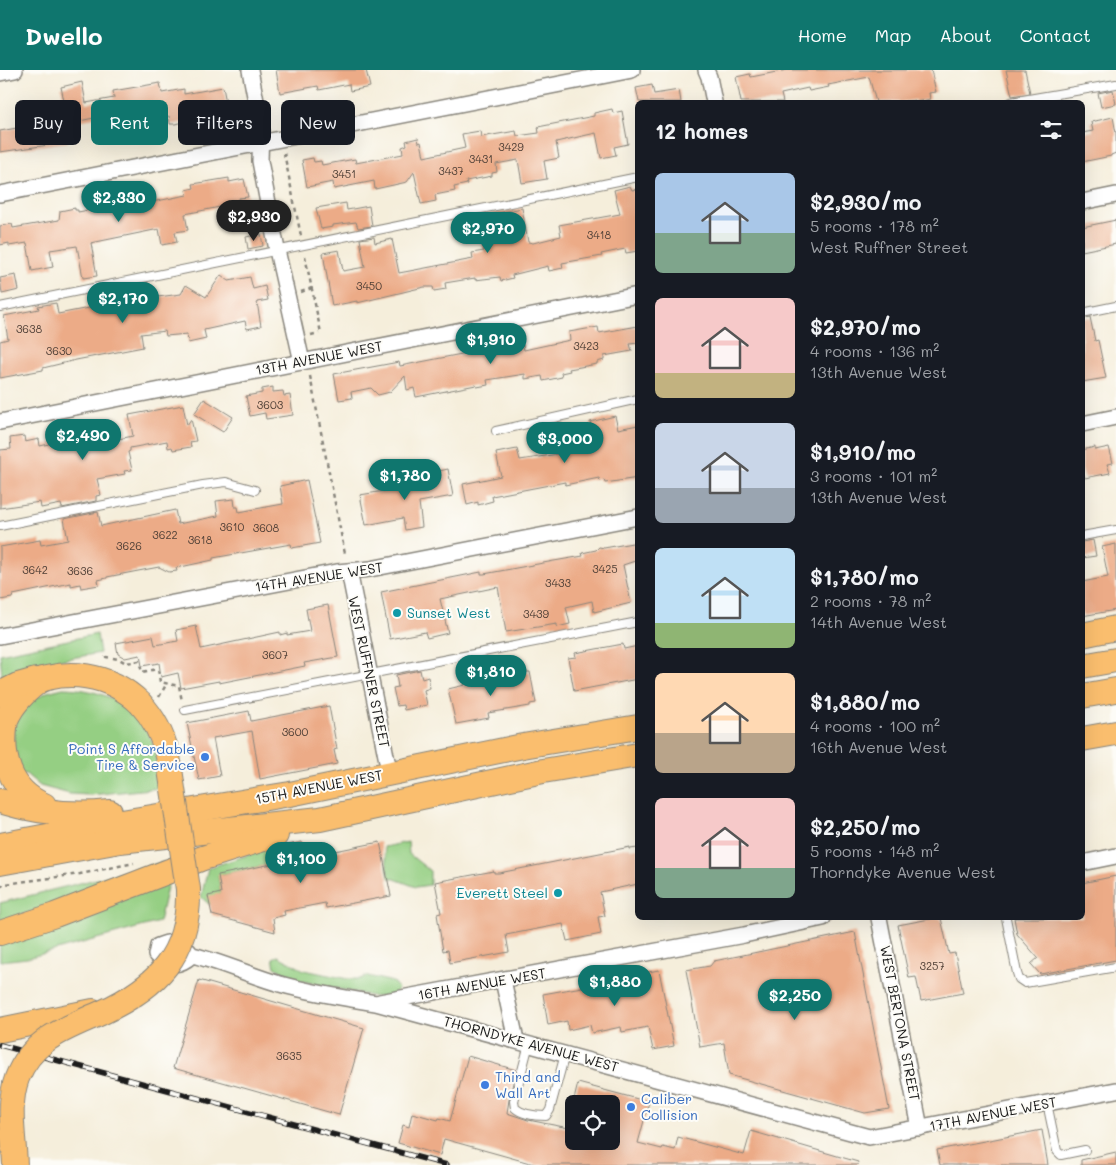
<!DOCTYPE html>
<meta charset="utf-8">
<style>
:root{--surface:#171b24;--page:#242831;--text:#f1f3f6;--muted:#9ea1a6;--accent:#0f766e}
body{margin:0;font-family:Mali,sans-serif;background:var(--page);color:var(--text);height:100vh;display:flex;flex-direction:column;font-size:19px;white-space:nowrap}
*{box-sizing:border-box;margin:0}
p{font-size:16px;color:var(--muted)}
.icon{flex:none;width:28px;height:28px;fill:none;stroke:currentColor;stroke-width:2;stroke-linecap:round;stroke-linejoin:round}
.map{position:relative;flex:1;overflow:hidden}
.drawer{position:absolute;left:635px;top:30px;width:450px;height:820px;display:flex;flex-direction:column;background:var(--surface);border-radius:8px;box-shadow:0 5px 20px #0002}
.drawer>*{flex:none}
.banner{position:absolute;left:15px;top:30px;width:475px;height:45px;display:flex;gap:10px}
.controls{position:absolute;left:565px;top:1025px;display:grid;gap:10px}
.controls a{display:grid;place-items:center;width:55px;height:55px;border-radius:8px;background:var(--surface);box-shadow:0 5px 20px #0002;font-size:25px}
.price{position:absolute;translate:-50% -42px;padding:0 11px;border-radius:18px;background:var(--accent);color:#fff;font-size:16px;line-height:32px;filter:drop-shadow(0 1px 2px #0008)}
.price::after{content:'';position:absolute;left:50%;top:30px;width:15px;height:11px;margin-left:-8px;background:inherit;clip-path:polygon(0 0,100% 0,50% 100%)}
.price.on{background:#222;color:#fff}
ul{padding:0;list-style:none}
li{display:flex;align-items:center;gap:15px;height:125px;padding:0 20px}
li span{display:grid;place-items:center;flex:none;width:140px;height:100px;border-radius:8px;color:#555}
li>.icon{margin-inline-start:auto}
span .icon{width:60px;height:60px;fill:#fffc;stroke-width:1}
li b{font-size:21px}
h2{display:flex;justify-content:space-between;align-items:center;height:60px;padding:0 20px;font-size:21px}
.pill{padding:0 18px;border-radius:8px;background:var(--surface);box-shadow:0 5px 20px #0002;font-size:18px;line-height:45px}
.pill.on{background:var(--accent);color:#fff}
header{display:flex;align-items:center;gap:30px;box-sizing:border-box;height:70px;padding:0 25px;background:var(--accent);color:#fff}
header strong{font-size:24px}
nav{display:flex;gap:28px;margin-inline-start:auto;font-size:18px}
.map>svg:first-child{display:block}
</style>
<header>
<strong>Dwello</strong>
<nav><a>Home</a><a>Map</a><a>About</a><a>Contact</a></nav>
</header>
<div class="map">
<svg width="1116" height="1095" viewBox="0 0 1116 1095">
<rect width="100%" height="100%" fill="#fdfcf7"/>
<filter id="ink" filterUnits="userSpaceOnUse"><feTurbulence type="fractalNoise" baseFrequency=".02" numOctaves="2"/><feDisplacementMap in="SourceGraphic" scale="10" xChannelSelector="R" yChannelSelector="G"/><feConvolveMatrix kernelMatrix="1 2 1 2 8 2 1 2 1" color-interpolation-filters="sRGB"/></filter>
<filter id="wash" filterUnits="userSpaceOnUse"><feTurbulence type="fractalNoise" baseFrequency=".0096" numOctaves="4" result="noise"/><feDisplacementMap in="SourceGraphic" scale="20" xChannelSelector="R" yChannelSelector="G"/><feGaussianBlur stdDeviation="1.12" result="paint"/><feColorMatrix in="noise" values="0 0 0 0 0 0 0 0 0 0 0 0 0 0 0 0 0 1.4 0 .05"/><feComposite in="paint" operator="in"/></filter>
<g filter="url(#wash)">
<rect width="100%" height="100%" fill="#f5eedb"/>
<g fill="#95cf83" stroke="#587650">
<path d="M97 564 100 583C67 589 34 593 2 606L0 584Z"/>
<path d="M63 618C104 619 138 635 154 676 158 689 159 705 161 718L90 725 70 724 40 716 26 704 14 703 13 655 32 630 47 622Z"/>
<polygon points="408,772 409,784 430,801 430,815 416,817 392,808 389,808 384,777"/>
<polygon points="269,778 272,794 218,805 221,823 210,835 201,827 208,798"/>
<polygon points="164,792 43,839 0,850 0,833"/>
<polygon points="169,808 159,852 27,888 0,891 0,873"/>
<polygon points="278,886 304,900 348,909 360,909 368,906 393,912 398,918 395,924 376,927 293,909 275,897 273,888"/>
</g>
<g id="blocks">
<g fill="#ecab87">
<polygon points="276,0 366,0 370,17 350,21 349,14 319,20 318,16 280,23"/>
<polygon points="787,0 931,0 936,22 929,23 930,29 915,32 915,30 900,32 876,32 869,7 828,15 829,17 809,21 808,18 781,24 783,32 741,32 736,7 750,4 751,7"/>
<polygon points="1006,0 1025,0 1030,23 1012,26"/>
<polygon points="82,12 86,33 114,28 113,21 160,13 162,23 184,19 184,24 223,17 228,43 175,54 170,54 169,46 145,51 147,58 127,62 126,59 97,65 94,48 64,54 68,72 0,82 0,61 34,55 32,48 66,40 61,17"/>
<polygon points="652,15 654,24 679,20 681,32 639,32 636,18"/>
<polygon points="1113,20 1116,34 1101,37 1098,23"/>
<polygon points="612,39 613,43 622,41 628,74 614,77 616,85 601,88 596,63 556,72 559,88 544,91 547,109 522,113 518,90 496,94 497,102 492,103 492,106 466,111 467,114 454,117 455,121 435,125 436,131 421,134 414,102 407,112 375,119 374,111 334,119 333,112 307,117 302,90 313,88 314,92 321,91 322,95 355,89 356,93 403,84 402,77 407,75 406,71 418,68 419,73 421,72 424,87 465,78 462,64 480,61 481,67 516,61 517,66 539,63 538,57 594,46 594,43"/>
<polygon points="1113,47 1116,63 1116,83 1111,85 1111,86 1082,92 1082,63 1093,61 1091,52"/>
<polygon points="229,108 229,112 244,109 248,127 239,128 240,133 185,144 188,160 175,162 177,172 162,175 159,159 91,173 97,206 83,208 77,176 50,180 53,197 32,201 27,173 9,176 9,173 0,175 0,156 12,154 13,158 59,150 60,141 75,138 75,140 78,140 78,142 121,134 120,129 146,124 147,133 187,125 186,120 194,118 193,114"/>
<polygon points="630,116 632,120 638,119 638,181 626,183 625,179 601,184 602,186 562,193 563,198 549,201 548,196 512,205 513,208 501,211 500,207 475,210 475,208 445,213 446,219 434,221 433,217 424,217 357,233 357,231 332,236 323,183 339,180 343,201 365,197 360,169 374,167 375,173 392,169 399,203 473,189 472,183 484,181 476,147 522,138 528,172 533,173 561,166 559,155 620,144 614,120"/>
<polygon points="346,133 347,140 369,136 372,156 358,158 356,152 333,155 333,157 321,159 316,138"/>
<polygon points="1116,150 1116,174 1082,181 1082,157"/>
<polygon points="261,164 263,176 248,179 246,167"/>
<polygon points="16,205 19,220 2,224 0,208"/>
<polygon points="221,205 229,211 250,207 253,219 265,216 268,230 257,232 261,256 247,259 245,251 204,260 206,269 188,273 187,264 166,266 165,261 141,264 143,277 76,290 43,298 43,300 0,308 0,271 8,269 4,246 39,239 38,236 56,233 58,244 110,234 107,221 148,213 150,228 181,224 186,215 206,227"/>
<polygon points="1090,247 1095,271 1098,270 1106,308 1082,312 1082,249"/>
<polygon points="638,256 638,273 630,274 632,281 604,286 604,290 597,292 597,294 569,299 570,301 561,303 562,307 543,311 542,306 525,309 525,304 487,310 488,315 477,317 476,315 416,327 414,318 407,320 405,306 390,322 378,325 371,318 351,322 352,328 339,330 334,304 399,292 400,296 513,274 513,277 523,275 524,280 570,270 569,262 598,257 599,263"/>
<polygon points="273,317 273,322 283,321 284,326 290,325 293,345 266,349 265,343 250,346 246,326 262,323 262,319"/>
<polygon points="204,329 233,347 223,362 194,344"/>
<polygon points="183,335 187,355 191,349 196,371 190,372 191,377 173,380 172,377 168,378 167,371 130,378 130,381 128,382 132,400 124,401 125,404 97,409 101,425 96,426 96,431 62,438 61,434 41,438 40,432 0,438 0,380 11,379 10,368 24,366 25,372 39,369 40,376 92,364 94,374 133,366 129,345"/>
<polygon points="615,346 618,359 638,355 638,408 605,413 604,410 600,411 599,408 565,415 565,412 492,426 493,431 478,435 478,432 467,435 463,414 501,406 496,383 517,379 520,390 558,384 556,378 594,369 590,352"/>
<polygon points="1095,377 1095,380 1109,377 1113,393 1107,394 1110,403 1085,408 1082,400 1082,380"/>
<polygon points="448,399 453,426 419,432 422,457 405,460 403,448 366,455 360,425 432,413 430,403"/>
<polygon points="307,410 320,473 292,478 291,474 213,488 213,490 176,498 177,501 169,502 159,497 107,507 107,508 98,510 99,515 81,518 80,514 71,516 71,513 13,525 12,528 0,530 0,477 40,470 41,475 68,470 64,449 98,442 101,456 175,440 178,454 218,446 216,431 234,429 235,437 238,437 239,442 283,434 280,416"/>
<polygon points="1093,470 1096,486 1082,488 1082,472"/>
<polygon points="638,472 638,490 623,495 631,533 594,542 592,531 566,537 570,554 557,557 557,554 506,562 498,517 440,529 448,563 427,568 425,562 390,569 381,522 481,502 481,504 484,504 554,491 583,486 582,483 596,480 599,477 604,478"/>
<polygon points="1116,474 1116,540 1082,546 1082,512 1108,507 1102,477"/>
<polygon points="328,535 338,587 304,593 305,596 219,613 219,611 181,618 178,603 161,607 159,593 142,596 140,585 125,588 118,584 116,573 153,566 155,575 178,571 176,560 196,556 201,579 280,562 280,565 287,563 287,565 310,561 306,539"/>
<polygon points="623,574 624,579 638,576 638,609 574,621 568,588 576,587 575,583"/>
<polygon points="420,600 422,609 428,607 430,618 424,620 427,635 404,640 403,635 397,636 393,618 398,617 396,605"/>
<polygon points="527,602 530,602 536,633 530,634 530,636 488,643 489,648 456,654 448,619 465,615 464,610 483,606 484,611"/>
<polygon points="329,636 337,679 334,680 337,694 260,709 252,661 213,668 220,706 199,710 187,653 249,641 251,651"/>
<polygon points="302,772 305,787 380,772 391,826 326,838 325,833 284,841 285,845 273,848 275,862 212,845 208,826 221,823 218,805 272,794 270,781 286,775"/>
<polygon points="630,777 630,779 638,778 638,814 600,822 605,846 598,847 601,864 567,871 563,854 506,865 509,882 450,893 448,880 443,881 437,844 441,843 435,812 494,801 494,803 499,803"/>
<polygon points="1116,806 1116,890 1040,904 1031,894 1038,888 1017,864 1014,848 1082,848 1082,813"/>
<polygon points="935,848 941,848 949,884 955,883 963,923 921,931 916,907 909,908 898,855"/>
<polygon points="855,862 889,1039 865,1043 729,1005 724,973 700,977 686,900 710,896 714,891"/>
<polygon points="659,900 674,976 653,980 648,957 622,962 621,957 592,963 590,955 568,960 567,951 548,955 543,924 582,917 582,914"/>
<polygon points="199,910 364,958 339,1045 173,998"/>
<polygon points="468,986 516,1000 509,1030 507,1043 528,1050 574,1059 574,1071 611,1071 611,1034 573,1034 578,1013 649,1032 638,1073 662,1079 663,1077 675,1080 678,1067 744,1085 751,1061 858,1092 857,1095 537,1095 444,1069 440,1085 398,1073 403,1055 409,1057 412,1043 438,1050 439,1048 450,1051"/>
<polygon points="1042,1060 1048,1095 940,1095 937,1080"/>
<polygon points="1116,1082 1116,1095 1081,1095 1081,1090"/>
</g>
</g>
</g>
<g filter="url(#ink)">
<use href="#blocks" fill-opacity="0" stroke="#88857c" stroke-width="1"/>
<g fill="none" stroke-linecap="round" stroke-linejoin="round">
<defs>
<g id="service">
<polyline points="1011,32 1116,14"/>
<polyline points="0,237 638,107"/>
<polyline points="1082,243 1116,236"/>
<polyline points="496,361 638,329"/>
<polyline points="0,456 203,415 226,412 255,420"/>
<polyline points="1082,466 1116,460"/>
<polyline points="185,640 638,552"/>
<polyline points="1006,848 1017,903 1019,909 1025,913 1116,897"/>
<path d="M529 974 514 1031 515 1038C522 1044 536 1046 546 1046L550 1040 565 984"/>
<polyline points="1047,1033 1057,1081 1061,1085 1085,1080"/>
</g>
<g id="minor">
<polyline points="250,0 261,57 260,91 277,180 302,292"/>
<polyline points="706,0 709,7 714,32"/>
<polyline points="0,3 15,0"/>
<polyline points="0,124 632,0"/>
<polyline points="1082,132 1116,125"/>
<polyline points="0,352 638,225"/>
<polyline points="1082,354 1116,347"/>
<polyline points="349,501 387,691 392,703"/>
<polyline points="0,566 337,502 370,499 638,447"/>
<polyline points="1082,793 1116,786"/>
<polyline points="879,848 920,1058"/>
<path d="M192 885C181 872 174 869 158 876L156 885C168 898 180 896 192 885 222 892 251 906 280 914 312 923 344 928 376 933L869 1067 1116 1020"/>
<polyline points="503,910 516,970"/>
<polyline points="380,932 744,865 823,848"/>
</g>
<g id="primary">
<polyline points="1082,565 1116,558"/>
<polyline points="1082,596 1116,590"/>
<path d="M42 609C28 619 13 633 6 650 0 686 9 721 44 735"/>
<path d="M28 615C66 597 110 604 140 633"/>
<polyline points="0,624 18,615 36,610"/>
<polyline points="1082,626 1116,620"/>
<polyline points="1082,669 1116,663"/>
<path d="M0 731C35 742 73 746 110 742"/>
<polyline points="0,775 116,753 290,724 523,676 638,657"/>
<polyline points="0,793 120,771 320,749 543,701 638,685"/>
<polyline points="0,863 55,845 203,788 276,765"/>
<polyline points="0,960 93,941"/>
</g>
</defs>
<use href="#service" stroke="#88857c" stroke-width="10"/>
<use href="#minor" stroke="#88857c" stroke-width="18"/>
<use href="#primary" stroke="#88857c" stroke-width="26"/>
<g stroke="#88857c" stroke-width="2.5" stroke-dasharray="4 4" stroke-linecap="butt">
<polyline points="284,83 301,166"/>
<polyline points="305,186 321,263"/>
<polyline points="301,222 312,218"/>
<polyline points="311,265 319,263"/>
<polyline points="310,306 345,484"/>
<polyline points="106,586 106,587 119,589 126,593 139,591 142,602 158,599 160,612 179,616 182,631"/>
<polyline points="159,627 167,613"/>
<polyline points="0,817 5,814 80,804 134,793"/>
</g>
<use href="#service" stroke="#fff" stroke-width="8"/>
<use href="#minor" stroke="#fff" stroke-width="15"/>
<use href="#primary" stroke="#fabe6e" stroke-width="24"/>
<defs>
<polyline id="rail" points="0,975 447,1095"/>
</defs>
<use href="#rail" stroke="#1c1c1c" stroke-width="5.5"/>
<use href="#rail" stroke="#fdfcf7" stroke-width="4" stroke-dasharray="11" stroke-linecap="butt"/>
<defs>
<path id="primary-bridge" d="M15 1095C14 1067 7 1035 17 1008 32 969 65 959 101 943 157 917 190 885 188 819L168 686C163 666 154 648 140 633"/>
</defs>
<use href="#primary-bridge" stroke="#88857c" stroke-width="26" stroke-linecap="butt"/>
<use href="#primary-bridge" stroke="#fabe6e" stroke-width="24"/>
</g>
</g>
<g fill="#0f9aa8" stroke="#fdfcf7" stroke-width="2">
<circle cx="397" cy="543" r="5"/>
<circle cx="558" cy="823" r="5"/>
</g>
<g fill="#3f7fe0" stroke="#fdfcf7" stroke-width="2">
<circle cx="205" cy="687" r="5"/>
<circle cx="485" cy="1015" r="5"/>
<circle cx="631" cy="1037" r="5"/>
</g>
<g text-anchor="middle" stroke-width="4" stroke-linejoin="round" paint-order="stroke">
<g font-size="11" fill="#504037">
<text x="511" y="81">3429</text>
<text x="481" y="93">3431</text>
<text x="451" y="105">3437</text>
<text x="344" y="108">3451</text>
<text x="599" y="169">3418</text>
<text x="369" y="220">3450</text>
<text x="29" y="263">3638</text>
<text x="586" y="280">3423</text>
<text x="59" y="285">3630</text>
<text x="270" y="339">3603</text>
<text x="232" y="461">3610</text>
<text x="266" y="462">3608</text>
<text x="165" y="469">3622</text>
<text x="200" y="474">3618</text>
<text x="129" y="480">3626</text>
<text x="605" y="503">3425</text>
<text x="35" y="504">3642</text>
<text x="80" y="505">3636</text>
<text x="558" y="517">3433</text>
<text x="536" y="548">3439</text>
<text x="275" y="589">3607</text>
<text x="295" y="666">3600</text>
<text x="932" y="900">3257</text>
<text x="289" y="990">3635</text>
</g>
<g font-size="14" fill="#1c1c1c" stroke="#fdfcf7">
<text transform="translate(319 288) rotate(-11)" y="5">13TH AVENUE WEST</text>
<text transform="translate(319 507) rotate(-9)" y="5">14TH AVENUE WEST</text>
<text transform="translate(369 602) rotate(78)" y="5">WEST RUFFNER STREET</text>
<text transform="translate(319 717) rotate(-11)" y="5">15TH AVENUE WEST</text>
<text transform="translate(482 914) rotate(-10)" y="5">16TH AVENUE WEST</text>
<text transform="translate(900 953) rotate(79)" y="5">WEST BERTONA STREET</text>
<text transform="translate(531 974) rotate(15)" y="5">THORNDYKE AVENUE WEST</text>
<text transform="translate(993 1044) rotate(-11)" y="5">17TH AVENUE WEST</text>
</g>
<g font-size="14" fill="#0d838f" stroke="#fdfcf7" text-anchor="start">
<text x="407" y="548">Sunset West</text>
<text x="548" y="828" text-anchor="end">Everett Steel</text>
</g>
<g font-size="14" fill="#366cbe" stroke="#fdfcf7" text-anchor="start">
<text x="195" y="684" text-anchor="end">Point S Affordable<tspan x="195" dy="16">Tire &amp; Service</tspan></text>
<text x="495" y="1012">Third and<tspan x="495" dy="16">Wall Art</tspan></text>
<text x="641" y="1034">Caliber<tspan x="641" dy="16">Collision</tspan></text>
</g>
</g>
</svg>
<div class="controls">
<a><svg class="icon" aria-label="locate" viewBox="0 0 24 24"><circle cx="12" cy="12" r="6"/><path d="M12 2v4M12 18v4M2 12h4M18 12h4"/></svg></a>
</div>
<b class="price" style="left:119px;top:153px">$2,330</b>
<b class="price on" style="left:254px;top:172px">$2,930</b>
<b class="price" style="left:488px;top:184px">$2,970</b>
<b class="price" style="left:123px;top:254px">$2,170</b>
<b class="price" style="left:491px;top:295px">$1,910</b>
<b class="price" style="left:83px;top:391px">$2,490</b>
<b class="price" style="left:565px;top:394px">$3,000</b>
<b class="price" style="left:405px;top:431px">$1,780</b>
<b class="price" style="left:491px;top:627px">$1,810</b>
<b class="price" style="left:301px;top:814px">$1,100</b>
<b class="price" style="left:615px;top:937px">$1,880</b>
<b class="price" style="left:795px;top:951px">$2,250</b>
<div class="banner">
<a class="pill">Buy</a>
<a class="pill on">Rent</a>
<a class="pill">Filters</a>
<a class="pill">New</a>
</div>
<section class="drawer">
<h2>12 homes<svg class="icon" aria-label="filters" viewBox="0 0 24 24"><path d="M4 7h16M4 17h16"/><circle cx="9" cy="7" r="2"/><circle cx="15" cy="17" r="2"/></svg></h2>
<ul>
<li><span style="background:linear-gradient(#a9c7e8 60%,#7fa58c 0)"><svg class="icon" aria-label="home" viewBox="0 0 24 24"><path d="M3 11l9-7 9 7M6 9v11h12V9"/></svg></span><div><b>$2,930/mo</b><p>5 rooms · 178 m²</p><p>West Ruffner Street</p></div></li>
<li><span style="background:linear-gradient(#f6c9c9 75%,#c2b280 0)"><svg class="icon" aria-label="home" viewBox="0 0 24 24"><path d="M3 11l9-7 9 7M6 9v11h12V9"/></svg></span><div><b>$2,970/mo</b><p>4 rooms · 136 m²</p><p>13th Avenue West</p></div></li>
<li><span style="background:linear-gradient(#c9d6e8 65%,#9aa5b1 0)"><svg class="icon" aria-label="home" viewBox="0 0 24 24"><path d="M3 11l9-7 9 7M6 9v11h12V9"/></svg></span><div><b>$1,910/mo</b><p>3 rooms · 101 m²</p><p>13th Avenue West</p></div></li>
<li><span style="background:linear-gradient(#bfe0f5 75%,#8fb573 0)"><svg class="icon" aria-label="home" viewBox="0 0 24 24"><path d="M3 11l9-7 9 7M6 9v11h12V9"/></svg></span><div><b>$1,780/mo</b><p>2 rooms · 78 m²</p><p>14th Avenue West</p></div></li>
<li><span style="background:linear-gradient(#ffd9b3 60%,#b9a48a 0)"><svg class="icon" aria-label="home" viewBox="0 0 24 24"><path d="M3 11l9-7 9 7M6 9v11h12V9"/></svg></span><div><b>$1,880/mo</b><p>4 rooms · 100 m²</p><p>16th Avenue West</p></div></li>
<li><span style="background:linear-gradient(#f6c9c9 70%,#7fa58c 0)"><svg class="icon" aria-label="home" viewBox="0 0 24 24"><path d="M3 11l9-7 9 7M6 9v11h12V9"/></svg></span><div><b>$2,250/mo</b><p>5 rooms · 148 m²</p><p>Thorndyke Avenue West</p></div></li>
</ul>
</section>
</div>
